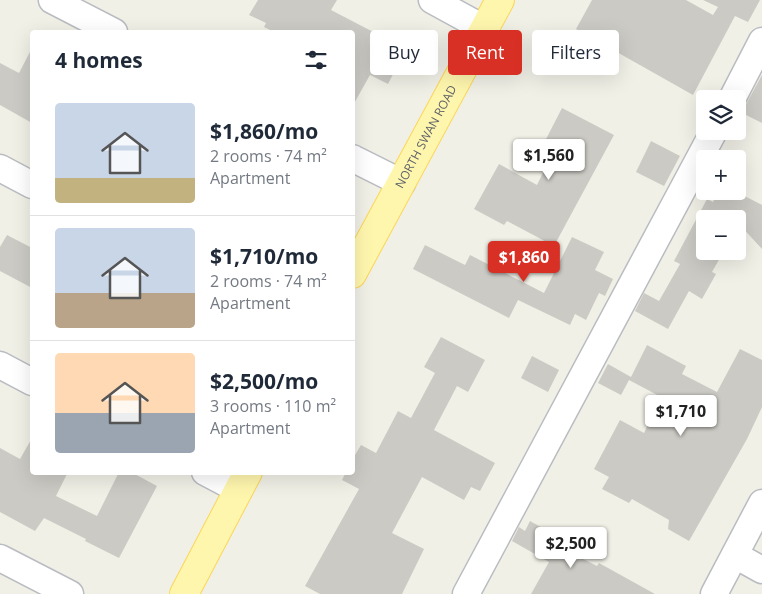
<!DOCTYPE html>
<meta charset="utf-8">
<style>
:root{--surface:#fff;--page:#f2f2f3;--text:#1f2937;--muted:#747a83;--line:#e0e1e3;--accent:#d93025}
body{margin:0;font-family:"Open Sans",sans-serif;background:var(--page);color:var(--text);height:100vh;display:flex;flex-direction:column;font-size:19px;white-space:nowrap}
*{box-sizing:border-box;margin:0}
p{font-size:16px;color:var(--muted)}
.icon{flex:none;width:28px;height:28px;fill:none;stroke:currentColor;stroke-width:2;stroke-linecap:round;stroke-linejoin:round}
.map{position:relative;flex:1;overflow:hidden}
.panel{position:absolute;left:30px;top:30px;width:325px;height:445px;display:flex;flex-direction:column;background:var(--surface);border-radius:5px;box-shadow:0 5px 20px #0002}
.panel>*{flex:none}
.top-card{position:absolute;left:370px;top:30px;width:316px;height:45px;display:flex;gap:10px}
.tools{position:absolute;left:696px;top:90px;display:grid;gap:10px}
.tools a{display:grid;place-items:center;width:50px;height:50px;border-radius:5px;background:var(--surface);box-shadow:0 5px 20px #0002;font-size:25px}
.price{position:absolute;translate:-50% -42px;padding:0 11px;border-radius:5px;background:#fff;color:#222;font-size:16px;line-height:32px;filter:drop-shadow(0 1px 2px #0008)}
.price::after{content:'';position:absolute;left:50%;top:30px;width:15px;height:11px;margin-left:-8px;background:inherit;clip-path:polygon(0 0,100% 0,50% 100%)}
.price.current{background:var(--accent);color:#fff}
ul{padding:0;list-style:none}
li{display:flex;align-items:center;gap:15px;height:125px;padding:0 25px}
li+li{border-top:1px solid var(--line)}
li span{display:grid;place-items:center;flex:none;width:140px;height:100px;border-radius:5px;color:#555}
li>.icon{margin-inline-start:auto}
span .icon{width:60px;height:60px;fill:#fffc;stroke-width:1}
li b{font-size:21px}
h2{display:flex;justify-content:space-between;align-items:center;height:60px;padding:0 25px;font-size:21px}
.tag{padding:0 18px;border-radius:5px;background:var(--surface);box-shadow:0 5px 20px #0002;font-size:18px;line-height:45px}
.tag.current{background:var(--accent);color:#fff}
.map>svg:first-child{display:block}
</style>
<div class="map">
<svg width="762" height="594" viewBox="0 0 762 594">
<rect width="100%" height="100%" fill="#f1f0e7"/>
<g fill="#cccac4">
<polygon points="258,0 337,0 331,10 406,49 388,84 370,75 352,107 352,32 274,32 264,27 266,23 249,15"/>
<polygon points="592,0 686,0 713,15 718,7 703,0 760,0 748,22 735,16 693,95 576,29"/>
<polygon points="32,48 32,123 0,105 0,63 19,73"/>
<polygon points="762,75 762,123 740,112 745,106"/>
<polygon points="562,108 614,135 554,246 507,221 504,225 474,209 499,164 537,185 554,150 544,143"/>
<polygon points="651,141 680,156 664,186 636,172"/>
<polygon points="719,191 735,191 762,205 762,249 739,224 738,226 738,219 705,219 705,251 724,251 712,272 716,274 702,299 689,291 668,329 635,311 644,293 659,301 680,264 674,261 707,199 713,202"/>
<polygon points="7,235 32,248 32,288 0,271 0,247"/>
<polygon points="572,237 604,252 595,270 613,279 605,296 599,293 586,320 575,314 570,325 518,300 509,318 413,269 425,245 465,265 470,255 544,293"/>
<polygon points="441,337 485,360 468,392 457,386 434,430 495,463 480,491 471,487 464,500 422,477 392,533 424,549 402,594 320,594 305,586 359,489 342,480 346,472 352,472 352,460 361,445 376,453 398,411 411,418 435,373 424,367"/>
<polygon points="647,345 686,366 682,374 717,392 740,349 762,360 762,407 747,439 689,541 668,529 669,520 632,499 629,503 602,489 609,477 594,469 620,420 644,433 661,397 629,380 621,395 598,383 608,364 631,377"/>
<polygon points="532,356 559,370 548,392 521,378"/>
<polygon points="32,438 32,472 68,472 56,496 97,516 119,472 131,472 157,486 119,558 85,541 86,539 44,518 35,531 0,512 0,448 20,459"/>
<polygon points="530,521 557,536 553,544 597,566 599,563 655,594 531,594 549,562 512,541 519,527 525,531"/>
</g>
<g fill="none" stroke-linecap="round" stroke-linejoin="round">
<defs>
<g id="minor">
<polyline points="52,0 114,32"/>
<polyline points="432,0 485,29"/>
<polyline points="732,99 762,41"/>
<polyline points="352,158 402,183"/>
<polyline points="0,168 32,185"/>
<polyline points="0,365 32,382"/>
<polyline points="205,472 239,490"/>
<polyline points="735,555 762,570"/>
<polyline points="0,558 70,594"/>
<polyline points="466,594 714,131"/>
<polyline points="714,594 762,503"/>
</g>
<g id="major">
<path id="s1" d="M352 274 500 0"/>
<polyline points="184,594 248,472"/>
</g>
</defs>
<use href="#minor" stroke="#b9bcc1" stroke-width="29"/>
<use href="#major" stroke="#fbd656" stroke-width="30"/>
<use href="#minor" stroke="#fff" stroke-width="26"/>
<use href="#major" stroke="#fff6ae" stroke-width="28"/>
</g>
<g text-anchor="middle" stroke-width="4" stroke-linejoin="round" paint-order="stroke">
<g font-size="12" fill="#5e6268" stroke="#fff">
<text dy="4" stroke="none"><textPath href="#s1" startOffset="156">NORTH SWAN ROAD</textPath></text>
</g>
</g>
</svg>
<div class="tools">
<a><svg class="icon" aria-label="layers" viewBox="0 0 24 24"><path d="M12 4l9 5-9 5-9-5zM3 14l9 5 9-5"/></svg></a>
<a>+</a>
<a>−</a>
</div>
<b class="price" style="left:549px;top:181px">$1,560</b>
<b class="price current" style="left:524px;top:283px">$1,860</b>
<b class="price" style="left:681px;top:437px">$1,710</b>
<b class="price" style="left:571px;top:569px">$2,500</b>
<div class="top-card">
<a class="tag">Buy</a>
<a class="tag current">Rent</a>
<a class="tag">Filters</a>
</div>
<section class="panel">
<h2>4 homes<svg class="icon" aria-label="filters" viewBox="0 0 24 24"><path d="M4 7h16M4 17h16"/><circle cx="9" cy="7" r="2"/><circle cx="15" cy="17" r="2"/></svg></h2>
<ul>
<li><span style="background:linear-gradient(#c9d6e8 75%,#c2b280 0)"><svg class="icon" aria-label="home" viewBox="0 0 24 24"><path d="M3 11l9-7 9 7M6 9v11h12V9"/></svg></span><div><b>$1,860/mo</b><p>2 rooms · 74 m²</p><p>Apartment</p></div></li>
<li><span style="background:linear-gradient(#c9d6e8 65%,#b9a48a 0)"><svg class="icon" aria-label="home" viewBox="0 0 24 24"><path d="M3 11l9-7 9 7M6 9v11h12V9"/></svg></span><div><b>$1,710/mo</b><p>2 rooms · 74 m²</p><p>Apartment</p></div></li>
<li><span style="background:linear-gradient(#ffd9b3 60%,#9aa5b1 0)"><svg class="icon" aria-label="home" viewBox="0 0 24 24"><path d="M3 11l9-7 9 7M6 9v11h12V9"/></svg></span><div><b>$2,500/mo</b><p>3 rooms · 110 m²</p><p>Apartment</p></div></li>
</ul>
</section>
</div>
